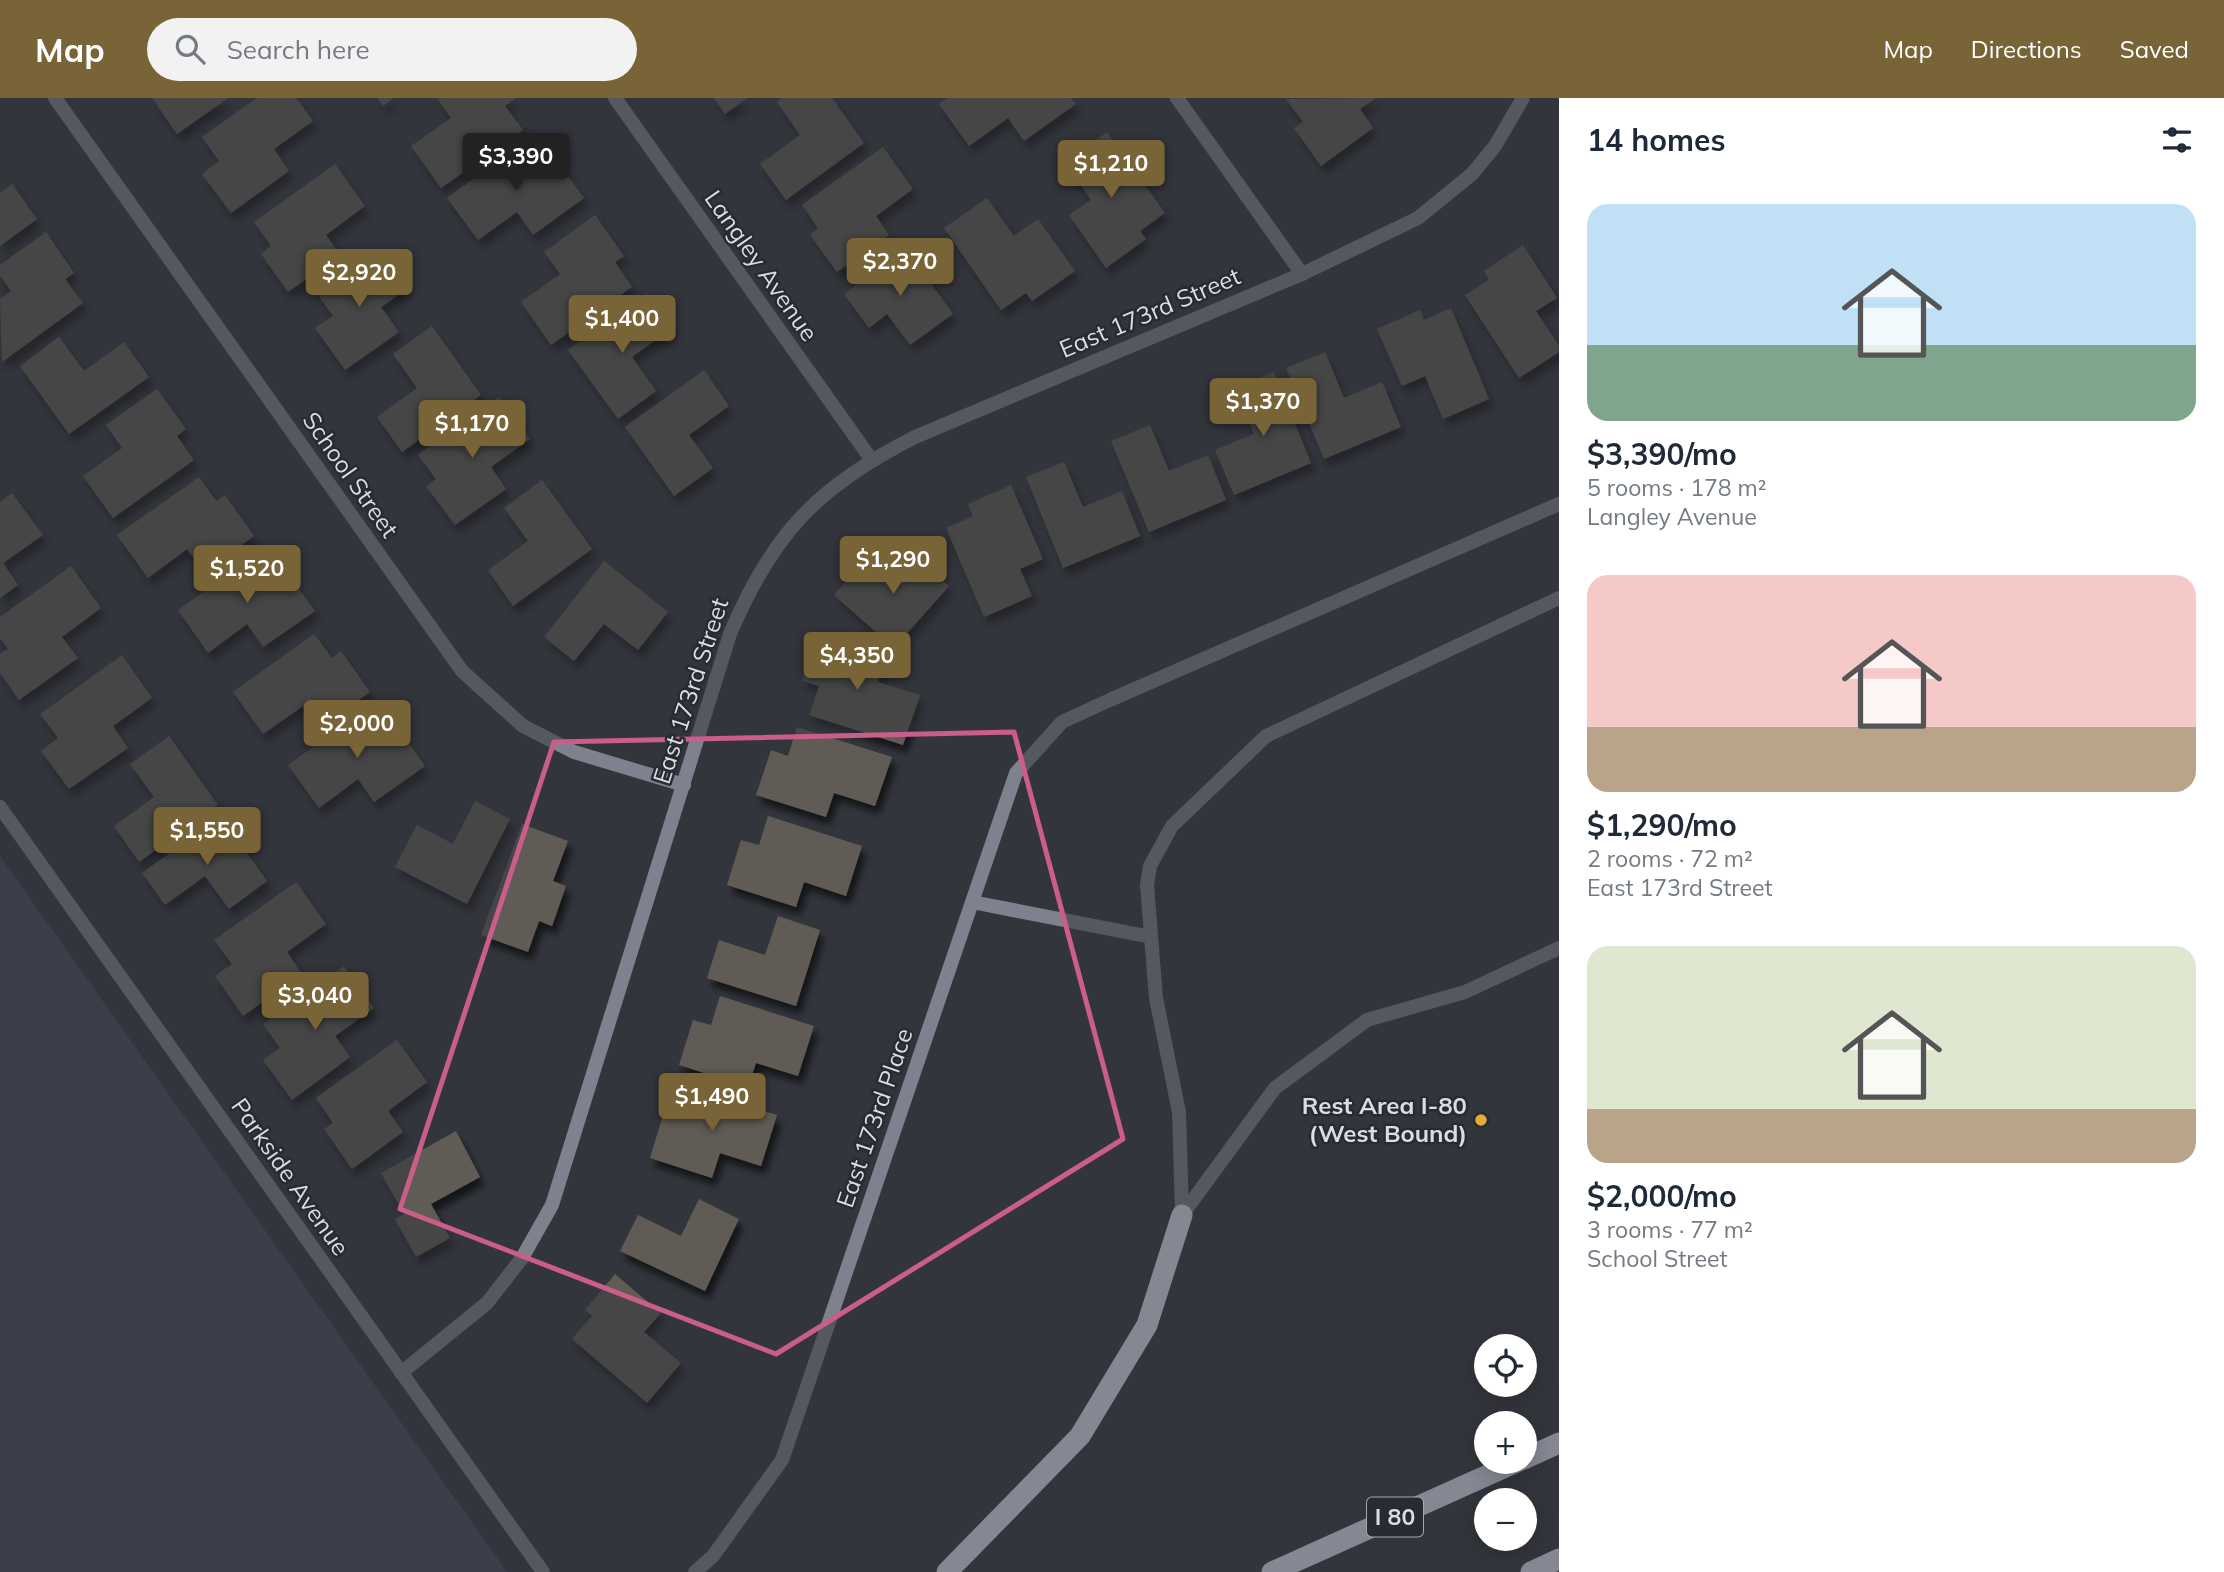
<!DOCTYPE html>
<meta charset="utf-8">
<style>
:root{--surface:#fff;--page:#f2f2f3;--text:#1f2937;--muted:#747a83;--accent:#786436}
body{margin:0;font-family:Mulish,sans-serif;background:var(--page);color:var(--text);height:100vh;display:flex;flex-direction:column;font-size:26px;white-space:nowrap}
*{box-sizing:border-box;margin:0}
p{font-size:23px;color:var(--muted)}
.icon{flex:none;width:38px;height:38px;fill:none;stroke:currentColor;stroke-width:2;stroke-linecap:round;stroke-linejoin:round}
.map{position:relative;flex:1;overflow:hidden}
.details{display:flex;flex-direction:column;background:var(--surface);width:665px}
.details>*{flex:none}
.buttons{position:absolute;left:1474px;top:1236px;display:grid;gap:14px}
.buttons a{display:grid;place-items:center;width:63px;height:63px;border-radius:50%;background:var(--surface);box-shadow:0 4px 18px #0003;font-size:35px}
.price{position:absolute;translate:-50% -60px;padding:0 16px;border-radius:7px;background:var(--accent);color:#fff;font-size:23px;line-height:46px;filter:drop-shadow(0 2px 4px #0008)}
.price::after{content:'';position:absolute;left:50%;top:42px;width:21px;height:16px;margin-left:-10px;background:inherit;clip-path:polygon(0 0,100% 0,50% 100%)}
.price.active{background:#222;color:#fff}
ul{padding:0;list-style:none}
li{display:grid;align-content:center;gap:14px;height:371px;padding:0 28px}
li span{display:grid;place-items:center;height:217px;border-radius:21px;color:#555}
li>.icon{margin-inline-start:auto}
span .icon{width:126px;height:126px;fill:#fffc;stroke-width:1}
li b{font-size:30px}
h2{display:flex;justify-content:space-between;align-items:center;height:84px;padding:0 28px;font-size:30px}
header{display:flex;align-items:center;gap:42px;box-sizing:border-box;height:98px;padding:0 35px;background:var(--accent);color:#fff}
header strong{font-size:33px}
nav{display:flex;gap:38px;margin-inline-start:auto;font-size:24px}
.search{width:490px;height:63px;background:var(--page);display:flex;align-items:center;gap:18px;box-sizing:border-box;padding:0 24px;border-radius:38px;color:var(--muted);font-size:26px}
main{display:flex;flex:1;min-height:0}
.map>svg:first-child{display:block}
</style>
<header>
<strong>Map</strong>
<div class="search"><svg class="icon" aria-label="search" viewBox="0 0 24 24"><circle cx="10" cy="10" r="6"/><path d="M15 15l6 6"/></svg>Search here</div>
<nav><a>Map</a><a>Directions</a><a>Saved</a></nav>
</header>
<main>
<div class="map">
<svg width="1559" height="1474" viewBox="0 0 1559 1474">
<defs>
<filter id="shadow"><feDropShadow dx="4.5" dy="8" stdDeviation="3.5" flood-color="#0009"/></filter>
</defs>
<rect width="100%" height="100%" fill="#33353d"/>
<polygon fill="#464c61" points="0,758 507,1474 0,1474"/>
<g fill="#605c54" filter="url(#shadow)">
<polygon points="152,0 228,0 177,36"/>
<polygon points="257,0 296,0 313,23 274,51 289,73 231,115 202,76 219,63 202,39"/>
<polygon points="377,0 394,0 383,8"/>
<polygon points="437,0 516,0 505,8 523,32 441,90 411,48 451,20"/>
<polygon points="714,0 747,0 725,16"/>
<polygon points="782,0 832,0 864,45 786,102 760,66 800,37 777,4"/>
<polygon points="947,0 1071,0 1076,6 1024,43 1008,20 969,48 939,6"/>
<polygon points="1376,0 1360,11 1373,30 1321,68 1294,30 1303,24 1286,1"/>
<polygon points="1107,34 1165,115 1140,133 1146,141 1106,170 1069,117 1091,102 1064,64"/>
<polygon points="528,42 546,66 555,60 584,100 533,137 517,114 478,142 447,100"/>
<polygon points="883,49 913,91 876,118 889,137 837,174 810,137 818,130 802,107"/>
<polygon points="335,66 365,108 326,137 340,157 288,194 261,156 271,148 254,124"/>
<polygon points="12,86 37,121 0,148 0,95"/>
<polygon points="987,100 1014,138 1038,121 1075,173 1032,203 1026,195 1001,212 944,130"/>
<polygon points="595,117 624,158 615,164 632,189 551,247 521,204 560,176 544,154"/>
<polygon points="46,134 74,175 65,181 83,205 2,264 0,201 11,193 0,178 0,167"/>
<polygon points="1523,147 1557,200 1536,213 1559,248 1559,254 1519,280 1465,197 1489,182 1484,173"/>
<polygon points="377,150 406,192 381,209 399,234 345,272 315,230 333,218 315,193"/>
<polygon points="906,151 953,216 910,247 887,216 869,230 844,196"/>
<polygon points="647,195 672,230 632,259 656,293 618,321 568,252"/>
<polygon points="1451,210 1489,301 1443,321 1425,278 1402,288 1377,231 1420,212 1424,222"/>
<polygon points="432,228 481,297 402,354 377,319 417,290 393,256"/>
<polygon points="59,239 84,273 124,244 149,279 69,336 20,268"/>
<polygon points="1325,254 1344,300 1382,284 1401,329 1324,361 1286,270"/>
<polygon points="704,272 729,308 689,337 713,370 674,398 625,329"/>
<polygon points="1274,274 1311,365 1234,397 1215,352 1254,336 1235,290"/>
<polygon points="157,291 186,331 177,338 194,362 113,420 83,378 122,350 106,327"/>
<polygon points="499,299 530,341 491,369 506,391 455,427 426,388 436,381 418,357"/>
<polygon points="1150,327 1169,373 1208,357 1226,402 1149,434 1111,343"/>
<polygon points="1064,364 1083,409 1122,393 1140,438 1063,470 1026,379"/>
<polygon points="199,379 216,403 225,397 254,438 203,474 187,451 148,480 117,437"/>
<polygon points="542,382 592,451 513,508 488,472 528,443 504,410"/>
<polygon points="1011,387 1043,461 1020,471 1032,498 984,519 946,430 973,418 968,406"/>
<polygon points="12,395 43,437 3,465 18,487 0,500 0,404"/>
<polygon points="905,450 949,488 894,550 834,497 863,465 879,479"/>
<polygon points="259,454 276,478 285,472 315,513 263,549 247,526 208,555 178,512"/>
<polygon points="604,463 668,514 638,552 604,526 574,563 544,539"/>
<polygon points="71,468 101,510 62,539 78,560 19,602 0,575 0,556 8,551 0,540 0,519"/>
<polygon points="314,536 332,560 341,553 370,594 319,630 303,608 263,636 233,594"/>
<polygon points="816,537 886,560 878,584 920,597 903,647 809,617 819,588 802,583"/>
<polygon points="122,557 152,600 113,628 128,650 69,691 41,653 58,640 40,616"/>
<polygon points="370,609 387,634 396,627 425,668 374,704 358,681 319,710 288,667"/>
<polygon points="797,629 892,659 875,708 834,695 826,719 756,697 771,652 788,658"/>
<polygon points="169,638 218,707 139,764 114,728 154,699 130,666"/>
<polygon points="475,703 510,721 467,806 395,769 417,727 453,746"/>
<polygon points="768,718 862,748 846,798 804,784 796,809 727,787 741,742 759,747"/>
<polygon points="221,719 267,783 229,811 205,778 165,807 142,775"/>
<polygon points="522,726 568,743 553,783 566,788 552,828 539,823 528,854 481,837"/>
<polygon points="296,784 326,826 287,854 302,876 243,918 215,878 232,866 214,842"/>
<polygon points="778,818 820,832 796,908 707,880 719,842 765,857"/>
<polygon points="344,868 374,910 335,938 350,959 292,1002 263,962 280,950 263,926"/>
<polygon points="720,898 814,928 798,978 756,965 748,989 679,967 693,922 711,927"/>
<polygon points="397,942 427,984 388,1013 403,1034 352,1071 324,1031 333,1025 316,1000"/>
<polygon points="683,988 777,1017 761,1068 720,1055 712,1080 650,1060 664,1014 674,1017"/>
<polygon points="456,1033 480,1079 431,1106 450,1140 416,1159 395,1121 404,1116 381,1075"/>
<polygon points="699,1101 739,1121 705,1193 620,1153 638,1117 681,1138"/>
<polygon points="615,1176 661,1215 644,1234 681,1265 647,1305 572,1241 592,1218 585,1212"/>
</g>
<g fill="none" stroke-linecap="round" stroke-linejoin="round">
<g stroke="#7e828f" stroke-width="14">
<polyline points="1112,601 1559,406"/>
<polyline points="972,804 1151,839"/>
<polyline points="1182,1117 1179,1014 1156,900 1147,787 1150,768 1172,728 1266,638 1559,500"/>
<polyline points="1182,1117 1275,990 1367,922 1465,894 1559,850"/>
</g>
<g stroke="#7e828f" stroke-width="14">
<polyline points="55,0 462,573 523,628 574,654 684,687"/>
<polyline points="615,0 871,361"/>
<polyline points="1177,0 1302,176"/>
<polyline points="0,709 543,1474"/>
<path d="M401 1275 487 1205 522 1160 552 1107 730 536C772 436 818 388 915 339L1302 176 1418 120 1472 76 1495 48 1523 0"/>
<polyline points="695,1474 713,1458 782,1362 1016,675 1062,624 1112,601"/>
</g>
<g stroke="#e9edfa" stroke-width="21">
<polyline points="1524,1361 1559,1345"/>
<polyline points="947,1474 1080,1338 1147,1227 1182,1117"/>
<polyline points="1272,1474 1519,1363"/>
<polyline points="1531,1474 1559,1461"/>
</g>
</g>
<path d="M0 0H1559V1474H0ZM1014 634 1123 1041 776 1256 400 1111 554 644Z" fill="#33353d" fill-opacity=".55" fill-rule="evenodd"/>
<path fill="none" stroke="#cb5d8a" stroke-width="5" stroke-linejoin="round" d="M1014 634 1123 1041 776 1256 400 1111 554 644Z"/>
<circle fill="#e5ad35" stroke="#292b32" stroke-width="2.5" cx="1481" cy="1022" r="7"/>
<g text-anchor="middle" stroke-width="5" stroke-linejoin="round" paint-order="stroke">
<rect fill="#292b32" stroke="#a6a8ac" stroke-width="2" x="1367" y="1399.5" width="56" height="39" rx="5"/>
<g font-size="23" font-weight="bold" fill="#dbdde1">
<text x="1395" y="1427">I 80</text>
</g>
<g font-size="24" fill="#dbdde1" stroke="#292b32">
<text transform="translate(761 168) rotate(55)" y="8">Langley Avenue</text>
<text transform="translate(1150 215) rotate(-23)" y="8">East 173rd Street</text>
<text transform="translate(350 377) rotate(55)" y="8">School Street</text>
<text transform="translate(691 593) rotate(-72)" y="8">East 173rd Street</text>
<text transform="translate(875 1020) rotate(-71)" y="8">East 173rd Place</text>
<text transform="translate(290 1079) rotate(55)" y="8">Parkside Avenue</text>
</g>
<g font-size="24" font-weight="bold" fill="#dbdde1" stroke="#292b32" text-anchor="end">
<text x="1467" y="1016">Rest Area I-80<tspan x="1467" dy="28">(West Bound)</tspan></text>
</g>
</g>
</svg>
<div class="buttons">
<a><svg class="icon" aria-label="locate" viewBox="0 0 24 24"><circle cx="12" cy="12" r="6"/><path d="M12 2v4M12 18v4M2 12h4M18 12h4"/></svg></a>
<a>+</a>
<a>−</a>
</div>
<b class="price active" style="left:516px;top:95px">$3,390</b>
<b class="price" style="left:1111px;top:102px">$1,210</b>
<b class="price" style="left:900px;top:200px">$2,370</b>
<b class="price" style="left:359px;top:211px">$2,920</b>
<b class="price" style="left:622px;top:257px">$1,400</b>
<b class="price" style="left:1263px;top:340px">$1,370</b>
<b class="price" style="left:472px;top:362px">$1,170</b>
<b class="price" style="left:893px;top:498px">$1,290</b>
<b class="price" style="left:247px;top:507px">$1,520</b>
<b class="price" style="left:857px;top:594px">$4,350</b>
<b class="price" style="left:357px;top:662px">$2,000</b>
<b class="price" style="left:207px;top:769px">$1,550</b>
<b class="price" style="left:315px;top:934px">$3,040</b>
<b class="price" style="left:712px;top:1035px">$1,490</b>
</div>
<section class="details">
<h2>14 homes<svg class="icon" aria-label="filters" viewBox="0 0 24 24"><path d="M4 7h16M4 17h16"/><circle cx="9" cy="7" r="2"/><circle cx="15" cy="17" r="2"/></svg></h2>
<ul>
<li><span style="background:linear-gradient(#bfe0f5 65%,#7fa58c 0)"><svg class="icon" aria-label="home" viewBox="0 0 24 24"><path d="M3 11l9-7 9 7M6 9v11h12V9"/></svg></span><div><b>$3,390/mo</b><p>5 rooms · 178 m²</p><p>Langley Avenue</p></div></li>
<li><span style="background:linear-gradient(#f6c9c9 70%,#b9a48a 0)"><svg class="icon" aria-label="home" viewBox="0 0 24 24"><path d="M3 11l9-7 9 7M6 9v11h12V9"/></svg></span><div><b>$1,290/mo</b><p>2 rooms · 72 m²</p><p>East 173rd Street</p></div></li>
<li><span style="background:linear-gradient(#dfe7d0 75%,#b9a48a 0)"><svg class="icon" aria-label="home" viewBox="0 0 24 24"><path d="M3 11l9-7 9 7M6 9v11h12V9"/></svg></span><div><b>$2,000/mo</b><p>3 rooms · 77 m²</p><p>School Street</p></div></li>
</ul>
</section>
</main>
